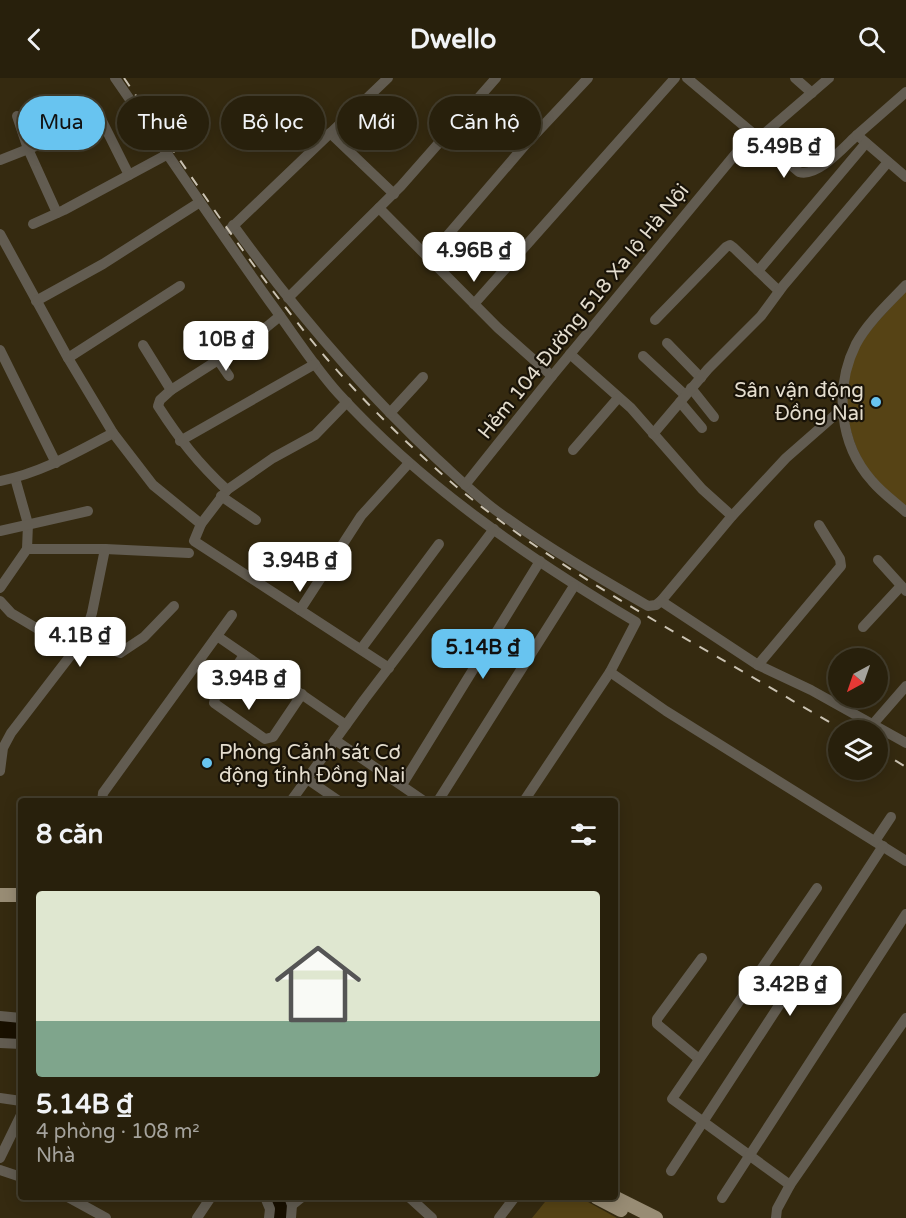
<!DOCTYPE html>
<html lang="vi">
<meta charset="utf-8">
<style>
:root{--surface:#28200c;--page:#302815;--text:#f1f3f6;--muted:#a5a39d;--line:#443e2d;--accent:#68c4f0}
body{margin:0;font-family:"Varela Round",sans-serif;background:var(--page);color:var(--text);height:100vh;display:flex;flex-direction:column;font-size:22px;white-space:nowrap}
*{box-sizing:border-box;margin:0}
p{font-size:20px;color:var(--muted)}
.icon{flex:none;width:33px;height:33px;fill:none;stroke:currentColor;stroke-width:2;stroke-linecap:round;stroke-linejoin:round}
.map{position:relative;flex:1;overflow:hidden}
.panel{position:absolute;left:18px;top:720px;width:600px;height:402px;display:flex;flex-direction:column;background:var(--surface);border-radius:6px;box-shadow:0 3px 15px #0003,0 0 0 2px var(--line)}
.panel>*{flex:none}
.hud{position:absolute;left:18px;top:18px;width:600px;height:54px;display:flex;gap:12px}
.needle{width:39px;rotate:220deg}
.fabs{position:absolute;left:828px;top:570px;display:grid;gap:12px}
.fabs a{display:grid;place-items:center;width:60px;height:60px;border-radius:50%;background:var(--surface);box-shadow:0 3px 15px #0003,0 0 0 2px var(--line);font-size:30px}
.price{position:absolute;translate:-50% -51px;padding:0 14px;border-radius:12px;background:#fff;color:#222;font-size:20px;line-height:39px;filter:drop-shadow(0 2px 3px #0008)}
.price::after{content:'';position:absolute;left:50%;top:36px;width:18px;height:14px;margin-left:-9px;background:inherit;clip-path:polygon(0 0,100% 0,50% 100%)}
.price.active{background:var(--accent);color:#111}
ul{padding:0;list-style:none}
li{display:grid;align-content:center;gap:12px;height:318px;padding:0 18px}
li+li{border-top:2px solid var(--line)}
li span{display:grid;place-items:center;height:186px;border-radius:6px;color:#555}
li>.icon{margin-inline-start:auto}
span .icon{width:108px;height:108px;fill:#fffc;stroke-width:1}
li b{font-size:26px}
h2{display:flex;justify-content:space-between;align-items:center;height:72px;padding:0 18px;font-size:26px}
.pill{padding:0 21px;border-radius:27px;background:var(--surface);box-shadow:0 3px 15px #0003,0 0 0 2px var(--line);font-size:21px;line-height:54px}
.pill.active{background:var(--accent);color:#111}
header{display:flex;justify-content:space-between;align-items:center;height:78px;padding:0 18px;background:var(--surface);font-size:27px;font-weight:700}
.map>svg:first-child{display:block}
</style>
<header><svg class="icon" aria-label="back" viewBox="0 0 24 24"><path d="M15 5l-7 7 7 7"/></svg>Dwello<svg class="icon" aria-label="search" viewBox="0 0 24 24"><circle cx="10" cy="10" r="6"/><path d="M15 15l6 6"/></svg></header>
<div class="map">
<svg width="906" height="1140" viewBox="0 0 906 1140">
<rect width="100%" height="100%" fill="#352a10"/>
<g fill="#564315">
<path d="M906 213V428C896 419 884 411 875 400 845 365 837 307 861 266 873 247 891 230 906 213Z"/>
<polygon points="549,1119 579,1119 617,1140 532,1140"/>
</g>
<g fill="#191000">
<polygon points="0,941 21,943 21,963 0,962"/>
<polygon points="268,1119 286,1119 288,1140 272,1140"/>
</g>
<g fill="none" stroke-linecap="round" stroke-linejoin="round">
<g stroke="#625c51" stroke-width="10">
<path d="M115 0C167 75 217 150 270 224 293 255 313 287 338 315 423 408 528 480 636 544L610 594 524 723"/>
<path d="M687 0 799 94C817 100 844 69 857 57L906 99"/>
<polyline points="795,0 812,15"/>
<polyline points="17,38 28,71 57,135"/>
<polyline points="330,55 394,116"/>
<polyline points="857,57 906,14"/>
<polyline points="758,61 829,0"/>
<polyline points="0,82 61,58 97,38 100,39 129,97"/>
<polyline points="379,130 498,250 552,298"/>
<polyline points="33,146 64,132 168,76"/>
<path d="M233 147C294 231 361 310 436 380 457 399 478 420 501 436 548 470 598 499 648 528L656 527 661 523 732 438 786 380 843 330"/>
<polyline points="230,151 388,0"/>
<polyline points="0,156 68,280 113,355 153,407 201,446"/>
<polyline points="429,179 526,66 588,0"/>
<polyline points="758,193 779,213"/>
<path d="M906 207C889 225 868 244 856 266 834 310 839 366 872 403 882 415 895 424 906 434"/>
<polyline points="288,220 401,108 496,0"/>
<polyline points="36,223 103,186 200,124"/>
<polyline points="474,226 675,0"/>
<polyline points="655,242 726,169 730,167 734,170 758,193 866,65"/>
<polyline points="667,265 701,300"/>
<path d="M143 267 171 312 160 322 158 328C180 362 198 385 227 412"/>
<polyline points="0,272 56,385"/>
<polyline points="570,276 631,330 702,411 732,438"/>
<polyline points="226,277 253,260 280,238"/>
<polyline points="643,278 685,317"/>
<polyline points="68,280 180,208"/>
<polyline points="218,282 229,298"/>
<polyline points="691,310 714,339"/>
<polyline points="171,312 226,277 212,258"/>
<polyline points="347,324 315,357 273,380 227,412 201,446 194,463 389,590"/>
<polyline points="680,324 702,350"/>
<polyline points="390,335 423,299"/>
<polyline points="653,356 708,291 761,238 783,208 888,84"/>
<polyline points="180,363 315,286"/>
<polyline points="573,372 618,320"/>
<polyline points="15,400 28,446 27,471"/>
<path d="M0 403C41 395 77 374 113 355"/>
<polyline points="465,407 552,298 752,56"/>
<polyline points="221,418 256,442"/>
<polyline points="0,453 88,433"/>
<polyline points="878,482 906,513"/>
<polyline points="0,510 27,471 105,471 189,475"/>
<polyline points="0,523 11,535 75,573"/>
<polyline points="661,523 758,587 811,612 906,665"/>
<polyline points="300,532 361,438 409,385"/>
<polyline points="863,549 901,508"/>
<polyline points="217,558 346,647"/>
<polyline points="84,560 120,575 144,559 174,528"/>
<polyline points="361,571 439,466"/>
<polyline points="244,577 215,620 214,625 265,661 273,659 302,616"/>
<polyline points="758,587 841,488 840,481 819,447"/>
<polyline points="610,594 666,633 906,783"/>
<polyline points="873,646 906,608"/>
<polyline points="335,662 424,723"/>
<polyline points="0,693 3,670 11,655 84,560 92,535 105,471"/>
<polyline points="307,701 339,723"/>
<polyline points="402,707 540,483"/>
<polyline points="102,723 103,715 232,537"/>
<polyline points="291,723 364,622 494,451"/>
<polyline points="438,723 574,508"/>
<polyline points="875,763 891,739"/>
<polyline points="0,938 21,940"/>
<polyline points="0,965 21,966"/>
<polyline points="699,981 657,946 657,941 702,880"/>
<polyline points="0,1020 21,1023"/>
<polyline points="0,1080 21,1037"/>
<polyline points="0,1092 21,1099"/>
<polyline points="671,1093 883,768"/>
<polyline points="790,1107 672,1021 817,810"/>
<polyline points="68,1119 106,1140"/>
<polyline points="265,1119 270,1131 269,1140"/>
<polyline points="289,1119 292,1127 291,1140"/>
<polyline points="409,1119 432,1140"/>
<polyline points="722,1120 906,836"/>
<polyline points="292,1127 302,1119"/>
<polyline points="197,1140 211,1119"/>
<polyline points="499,1140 515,1119"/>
<polyline points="776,1140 777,1131 790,1107 906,940"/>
</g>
<g stroke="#988c74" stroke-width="14">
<polyline points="0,817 21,817"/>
<polyline points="596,1119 621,1132"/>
<polyline points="614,1119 656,1140"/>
</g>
<g stroke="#cac2b2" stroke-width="2" stroke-dasharray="10 10" stroke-linecap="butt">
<path d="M124 0C189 95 253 193 327 281 367 327 412 371 458 410 531 470 612 518 693 565 744 594 793 623 843 652"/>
<polyline points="878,672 906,689"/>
</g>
</g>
<g fill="#68c4f0" stroke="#191308" stroke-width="2">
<circle cx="876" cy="324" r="6"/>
<circle cx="207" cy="685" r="6"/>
</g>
<g text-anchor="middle" stroke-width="4.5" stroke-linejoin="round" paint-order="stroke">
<g font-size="20" fill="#e4ddce" stroke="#191308">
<text transform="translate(583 233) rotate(-51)" y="7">Hẻm 104 Đường 518 Xa lộ Hà Nội</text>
</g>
<g font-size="20" fill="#e4ddce" stroke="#191308" text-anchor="end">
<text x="864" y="319">Sân vận động<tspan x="864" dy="23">Đồng Nai</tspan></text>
<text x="219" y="681" text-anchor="start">Phòng Cảnh sát Cơ<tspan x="219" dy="23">động tỉnh Đồng Nai</tspan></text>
</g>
</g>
</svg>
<div class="fabs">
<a><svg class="needle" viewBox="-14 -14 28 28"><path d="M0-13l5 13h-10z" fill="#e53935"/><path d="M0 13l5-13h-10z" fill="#a5a39d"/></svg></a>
<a><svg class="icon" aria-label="layers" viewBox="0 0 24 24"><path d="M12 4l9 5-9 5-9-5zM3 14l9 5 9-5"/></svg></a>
</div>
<b class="price" style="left:784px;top:101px">5.49B ₫</b>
<b class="price" style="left:474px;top:205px">4.96B ₫</b>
<b class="price" style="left:226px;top:294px">10B ₫</b>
<b class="price" style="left:300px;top:515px">3.94B ₫</b>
<b class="price" style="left:80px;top:590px">4.1B ₫</b>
<b class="price active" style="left:483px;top:602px">5.14B ₫</b>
<b class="price" style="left:249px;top:633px">3.94B ₫</b>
<b class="price" style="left:790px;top:939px">3.42B ₫</b>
<div class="hud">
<a class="pill active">Mua</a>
<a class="pill">Thuê</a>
<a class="pill">Bộ lọc</a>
<a class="pill">Mới</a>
<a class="pill">Căn hộ</a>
</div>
<section class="panel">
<h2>8 căn<svg class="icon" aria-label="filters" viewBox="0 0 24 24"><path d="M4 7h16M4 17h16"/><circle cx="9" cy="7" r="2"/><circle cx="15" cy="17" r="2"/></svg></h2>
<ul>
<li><span style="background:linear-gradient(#dfe7d0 70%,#7fa58c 0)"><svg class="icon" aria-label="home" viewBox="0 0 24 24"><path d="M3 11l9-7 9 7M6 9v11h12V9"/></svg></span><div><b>5.14B ₫</b><p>4 phòng · 108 m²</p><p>Nhà</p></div></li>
</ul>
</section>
</div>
